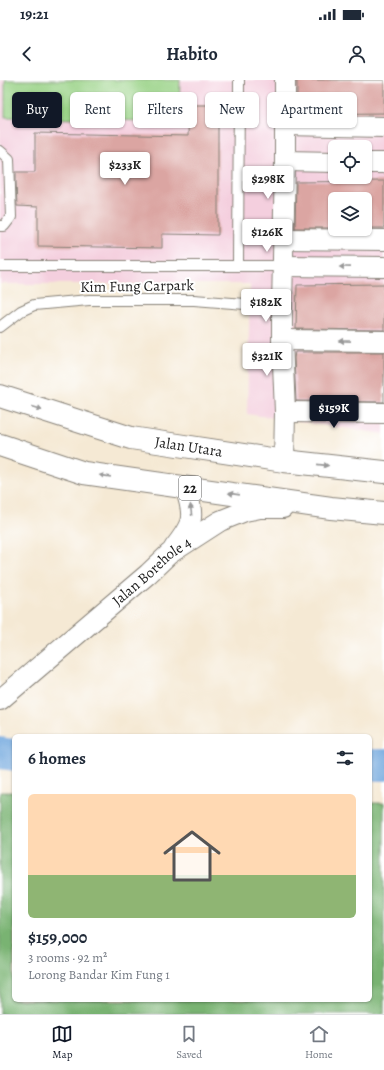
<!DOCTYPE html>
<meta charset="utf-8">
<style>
:root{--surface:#fff;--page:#f6f6f7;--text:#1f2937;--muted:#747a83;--line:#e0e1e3;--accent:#111827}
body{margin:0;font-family:Alegreya,serif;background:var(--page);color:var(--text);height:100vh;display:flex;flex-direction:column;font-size:15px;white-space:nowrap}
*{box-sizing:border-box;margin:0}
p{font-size:13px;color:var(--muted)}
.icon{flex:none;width:22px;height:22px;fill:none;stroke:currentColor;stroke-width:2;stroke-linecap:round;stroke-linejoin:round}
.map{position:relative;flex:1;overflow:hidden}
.details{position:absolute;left:12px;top:654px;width:360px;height:268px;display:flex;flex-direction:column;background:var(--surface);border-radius:6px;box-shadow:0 1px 3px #0004}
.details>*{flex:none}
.hud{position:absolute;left:12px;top:12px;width:360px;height:36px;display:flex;gap:8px}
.buttons{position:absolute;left:328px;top:60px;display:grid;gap:8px}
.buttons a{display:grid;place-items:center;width:44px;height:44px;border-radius:6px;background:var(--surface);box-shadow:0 1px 3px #0004;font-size:20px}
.price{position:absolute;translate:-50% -34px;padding:0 9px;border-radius:4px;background:#fff;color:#222;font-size:13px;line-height:26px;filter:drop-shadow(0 1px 2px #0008)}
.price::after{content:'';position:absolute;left:50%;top:24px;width:12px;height:9px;margin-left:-6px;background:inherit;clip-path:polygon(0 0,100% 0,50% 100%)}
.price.on{background:var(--accent);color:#fff}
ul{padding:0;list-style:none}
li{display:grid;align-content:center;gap:8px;height:212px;padding:0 16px}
li span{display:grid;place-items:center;height:124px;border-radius:6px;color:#555}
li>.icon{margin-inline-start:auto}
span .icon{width:72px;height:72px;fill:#fffc;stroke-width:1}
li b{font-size:17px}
h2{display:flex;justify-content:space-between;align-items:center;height:48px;padding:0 16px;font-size:17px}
.pill{padding:0 14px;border-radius:6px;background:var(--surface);box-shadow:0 1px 3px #0004;font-size:14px;line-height:36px}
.pill.on{background:var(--accent);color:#fff}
.status{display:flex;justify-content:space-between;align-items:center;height:28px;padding:0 20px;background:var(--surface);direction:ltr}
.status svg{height:11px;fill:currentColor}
header{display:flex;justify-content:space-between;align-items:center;height:52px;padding:0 16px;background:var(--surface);font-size:18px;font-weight:600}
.menu{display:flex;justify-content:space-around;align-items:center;height:56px;border-top:1px solid var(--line);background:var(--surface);font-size:11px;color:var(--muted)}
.menu a{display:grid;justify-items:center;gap:2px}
.menu .on{color:var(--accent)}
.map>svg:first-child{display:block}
</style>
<div class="status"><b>19:21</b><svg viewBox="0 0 49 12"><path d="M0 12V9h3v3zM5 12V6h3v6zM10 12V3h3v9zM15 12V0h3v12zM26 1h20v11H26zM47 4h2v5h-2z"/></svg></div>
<header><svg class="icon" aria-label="back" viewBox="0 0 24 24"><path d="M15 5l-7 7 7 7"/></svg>Habito<svg class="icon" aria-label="person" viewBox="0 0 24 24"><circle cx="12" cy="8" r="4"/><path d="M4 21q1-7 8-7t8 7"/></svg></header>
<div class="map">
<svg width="384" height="934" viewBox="0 0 384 934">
<rect width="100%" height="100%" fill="#fff"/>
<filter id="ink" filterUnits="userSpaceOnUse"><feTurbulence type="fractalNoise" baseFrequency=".025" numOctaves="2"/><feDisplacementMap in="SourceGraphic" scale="8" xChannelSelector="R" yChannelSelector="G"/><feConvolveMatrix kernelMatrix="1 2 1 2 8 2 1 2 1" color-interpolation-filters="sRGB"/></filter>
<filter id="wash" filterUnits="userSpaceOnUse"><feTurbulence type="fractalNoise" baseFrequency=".012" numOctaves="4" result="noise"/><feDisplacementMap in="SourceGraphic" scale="16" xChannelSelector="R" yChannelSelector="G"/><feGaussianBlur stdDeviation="0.9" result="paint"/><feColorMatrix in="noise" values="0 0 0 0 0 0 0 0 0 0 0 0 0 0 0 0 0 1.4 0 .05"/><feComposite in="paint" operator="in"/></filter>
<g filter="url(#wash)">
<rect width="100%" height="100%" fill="#f5e9d4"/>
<path fill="#f4cfde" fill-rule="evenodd" d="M0 0H384V354L247 334 250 204H0ZM335 67H365V97H335ZM335 119H365V149H335Z"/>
<polygon fill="#97d184" stroke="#5a7650" points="5,0 180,0 179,42 5,37"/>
<polygon fill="#79b372" stroke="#4a6847" points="0,712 14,712 14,920 370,920 370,723 384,723 384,934 0,934"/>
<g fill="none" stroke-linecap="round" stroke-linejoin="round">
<g stroke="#6ea6dd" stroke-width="32">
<polyline points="0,673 14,675"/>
<polyline points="370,685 384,685"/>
</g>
</g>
<g id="blocks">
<g fill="#dba5a2">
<polygon points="297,0 384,0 384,33 297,34"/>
<polygon points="189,25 218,25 218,155 162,154 162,168 38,166 38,127 17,126 16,101 16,92 35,92 35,53 188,56"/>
<polygon points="384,101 384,148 365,148 365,119 335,119 335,148 295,148 296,102"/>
<polygon points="384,204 384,250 296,249 297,205"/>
<polygon points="295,272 384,272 384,322 296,321 294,278"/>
</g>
</g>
</g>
<g filter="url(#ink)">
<use href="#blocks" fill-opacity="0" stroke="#888278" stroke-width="1"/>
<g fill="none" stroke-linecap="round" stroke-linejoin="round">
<defs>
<g id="service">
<polyline points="0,71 9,79 11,137 4,146 0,146"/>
<polyline points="0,186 283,186"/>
<polyline points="238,186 239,0"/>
<polyline points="0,247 21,231 34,225 89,220 194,220 282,227"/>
</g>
<g id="minor">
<polyline points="285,45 384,47"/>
<polyline points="285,81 335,82"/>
<polyline points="365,83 384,83"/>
<polyline points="283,159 384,160"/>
<polyline points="283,186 384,187"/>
<polyline points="282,260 384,261"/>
<polyline points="285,332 384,333"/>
<polyline points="284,381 285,332 282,260 282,227 285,81 285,0"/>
<path d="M174 468C194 443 195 437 185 407"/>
<path id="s1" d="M0 620 148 494 169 474 220 441 245 431 260 428H283"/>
</g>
<g id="trunk">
<path id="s2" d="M0 316 131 358 284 381 384 392"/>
<polyline points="0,365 84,393 331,428 384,433"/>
</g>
</defs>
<use href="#service" stroke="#888278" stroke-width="12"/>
<use href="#minor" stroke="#888278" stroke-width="22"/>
<use href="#trunk" stroke="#888278" stroke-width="24"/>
<use href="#service" stroke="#fff" stroke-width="10"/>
<use href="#minor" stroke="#fff" stroke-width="20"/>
<use href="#trunk" stroke="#fff" stroke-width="22"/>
</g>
<defs><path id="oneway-solid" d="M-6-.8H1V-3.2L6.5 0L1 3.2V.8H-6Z"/></defs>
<g fill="#999">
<use href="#oneway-solid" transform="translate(345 187) rotate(-179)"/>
<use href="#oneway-solid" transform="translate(345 261) rotate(-179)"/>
<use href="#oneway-solid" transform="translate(37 328) rotate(18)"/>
<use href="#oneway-solid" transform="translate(323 385) rotate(6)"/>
<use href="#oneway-solid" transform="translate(105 396) rotate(-172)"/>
<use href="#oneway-solid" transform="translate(234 414) rotate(-172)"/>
<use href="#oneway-solid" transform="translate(191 430) rotate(-97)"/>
</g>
</g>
<g text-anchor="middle" stroke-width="4" stroke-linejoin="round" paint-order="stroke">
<rect fill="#fff" stroke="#606060" stroke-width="1" x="179" y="396" width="22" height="24" rx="3"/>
<g font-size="14" font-weight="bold" fill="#1c1c1c">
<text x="190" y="413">22</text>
</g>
<g font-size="15" fill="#1c1c1c" stroke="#fff">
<text transform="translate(137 206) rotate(-1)" y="5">Kim Fung Carpark</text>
<text dy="5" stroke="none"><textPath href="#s2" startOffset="196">Jalan Utara</textPath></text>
<text dy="5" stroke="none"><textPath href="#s1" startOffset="199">Jalan Borehole 4</textPath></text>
</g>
</g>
</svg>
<div class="buttons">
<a><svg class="icon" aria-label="locate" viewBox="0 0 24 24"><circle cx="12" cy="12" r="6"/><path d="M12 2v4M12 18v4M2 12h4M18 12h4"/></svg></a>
<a><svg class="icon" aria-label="layers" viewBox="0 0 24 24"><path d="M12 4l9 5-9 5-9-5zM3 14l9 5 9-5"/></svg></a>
</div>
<b class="price" style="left:125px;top:106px">$233K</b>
<b class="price" style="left:268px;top:120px">$298K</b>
<b class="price" style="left:267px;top:173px">$126K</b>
<b class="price" style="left:266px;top:243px">$182K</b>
<b class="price" style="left:267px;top:297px">$321K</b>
<b class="price on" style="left:334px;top:349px">$159K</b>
<div class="hud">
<a class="pill on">Buy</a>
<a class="pill">Rent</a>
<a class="pill">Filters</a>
<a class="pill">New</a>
<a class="pill">Apartment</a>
</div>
<section class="details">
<h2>6 homes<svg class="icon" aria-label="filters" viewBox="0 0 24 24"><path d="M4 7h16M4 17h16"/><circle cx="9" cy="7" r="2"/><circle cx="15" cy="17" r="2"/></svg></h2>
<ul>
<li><span style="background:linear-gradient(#ffd9b3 65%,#8fb573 0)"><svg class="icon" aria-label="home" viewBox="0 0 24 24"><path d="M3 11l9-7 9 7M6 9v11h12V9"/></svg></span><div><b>$159,000</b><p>3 rooms · 92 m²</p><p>Lorong Bandar Kim Fung 1</p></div></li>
</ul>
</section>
</div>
<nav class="menu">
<a class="on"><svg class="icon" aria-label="map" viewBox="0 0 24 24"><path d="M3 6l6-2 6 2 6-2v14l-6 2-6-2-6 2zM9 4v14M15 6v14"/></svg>Map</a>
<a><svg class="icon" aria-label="saved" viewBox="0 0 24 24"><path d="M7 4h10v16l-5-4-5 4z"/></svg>Saved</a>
<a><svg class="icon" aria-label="home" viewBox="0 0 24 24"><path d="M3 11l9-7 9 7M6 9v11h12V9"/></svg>Home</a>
</nav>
